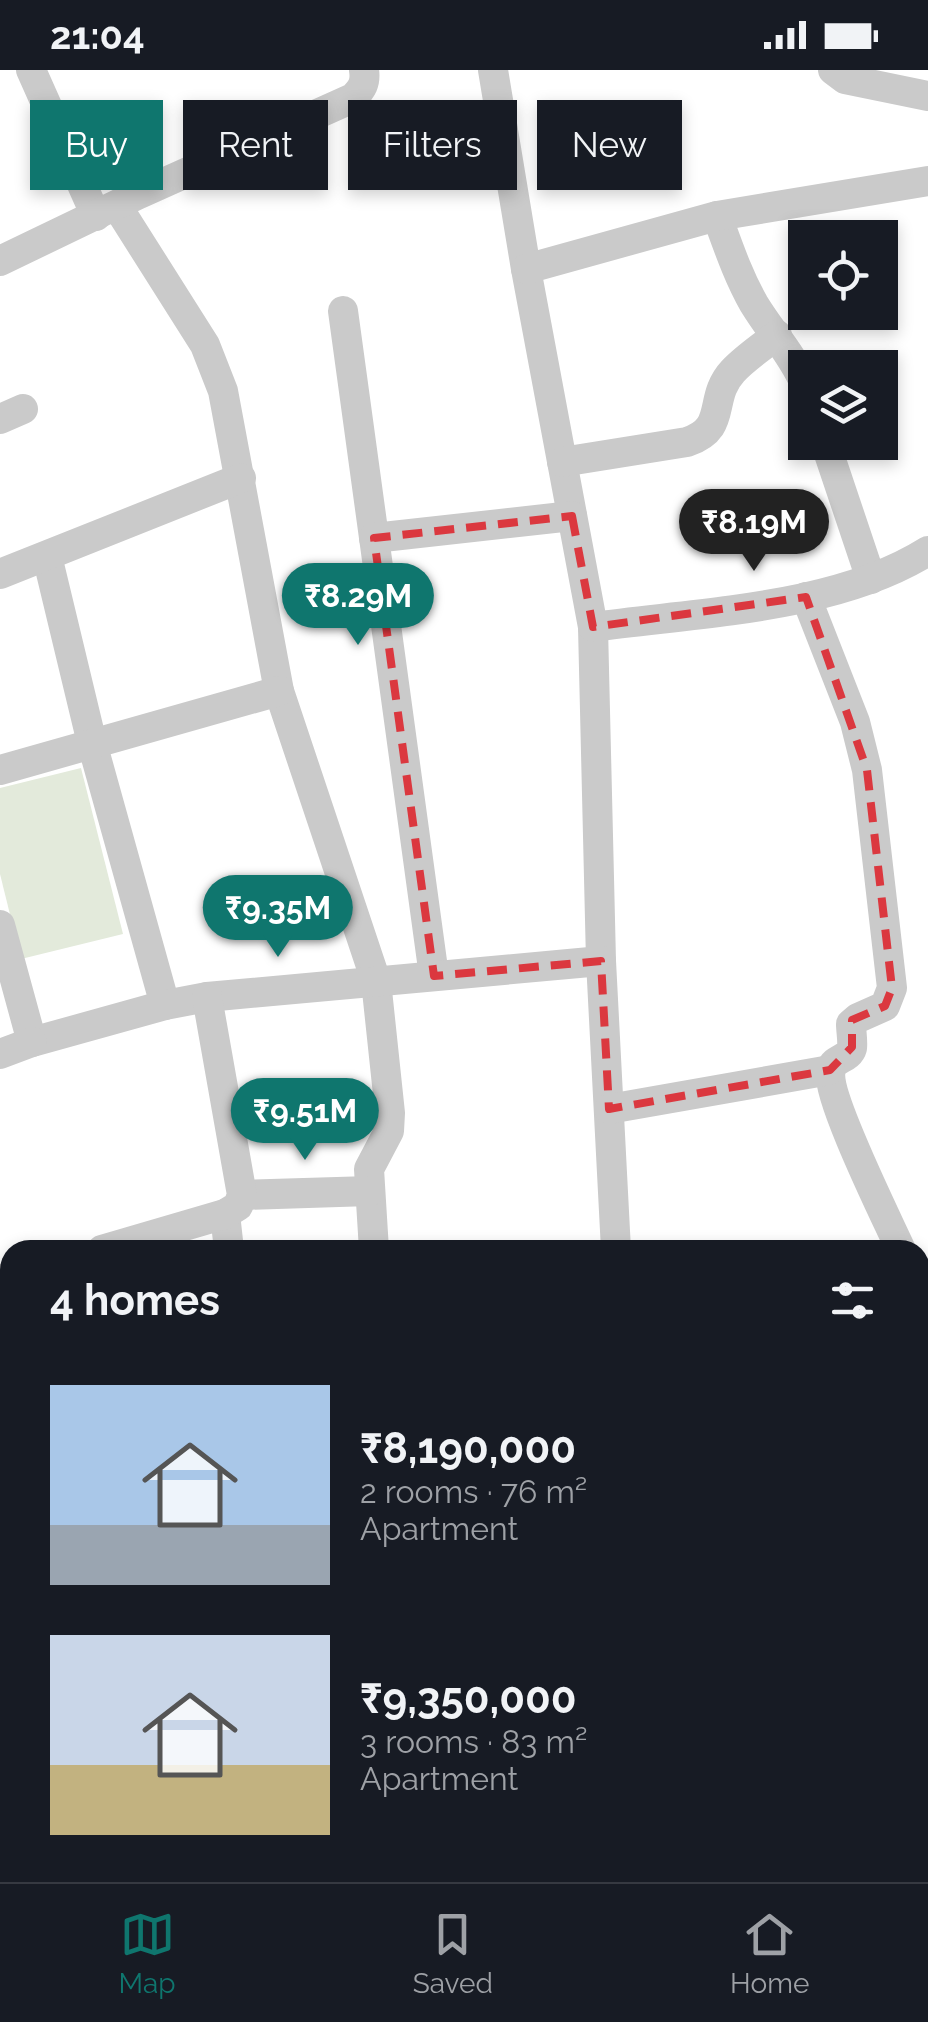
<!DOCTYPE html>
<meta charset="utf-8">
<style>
:root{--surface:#171b24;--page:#20242c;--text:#f1f3f6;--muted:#9ea1a6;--line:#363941;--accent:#0f766e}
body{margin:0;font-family:Raleway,sans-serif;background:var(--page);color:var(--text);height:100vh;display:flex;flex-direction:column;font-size:38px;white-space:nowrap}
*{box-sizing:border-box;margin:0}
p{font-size:32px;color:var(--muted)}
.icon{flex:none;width:55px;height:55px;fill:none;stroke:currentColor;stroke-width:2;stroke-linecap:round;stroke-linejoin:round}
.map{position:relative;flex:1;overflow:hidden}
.drawer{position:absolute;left:0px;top:1170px;width:930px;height:642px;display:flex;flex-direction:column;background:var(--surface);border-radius:30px 30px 0 0;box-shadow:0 5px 15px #0003}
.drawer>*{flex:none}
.top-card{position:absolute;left:30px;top:30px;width:870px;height:90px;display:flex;gap:20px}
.fabs{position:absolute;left:788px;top:150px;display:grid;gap:20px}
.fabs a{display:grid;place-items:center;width:110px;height:110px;border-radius:0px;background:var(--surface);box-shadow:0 5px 15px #0003;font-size:50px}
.price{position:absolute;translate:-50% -85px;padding:0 22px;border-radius:35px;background:var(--accent);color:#fff;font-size:32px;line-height:65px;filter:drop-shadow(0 2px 5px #0008)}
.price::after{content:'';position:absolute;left:50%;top:60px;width:30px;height:22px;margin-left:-15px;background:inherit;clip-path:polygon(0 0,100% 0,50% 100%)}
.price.selected{background:#222;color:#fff}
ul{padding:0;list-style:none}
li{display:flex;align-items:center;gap:30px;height:250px;padding:0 50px}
li span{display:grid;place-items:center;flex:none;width:280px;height:200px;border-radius:0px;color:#555}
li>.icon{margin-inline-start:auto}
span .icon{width:120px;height:120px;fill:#fffc;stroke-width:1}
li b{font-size:42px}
h2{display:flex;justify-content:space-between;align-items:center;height:120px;padding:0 50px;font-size:42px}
.tag{padding:0 35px;border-radius:0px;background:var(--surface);box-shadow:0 5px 15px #0003;font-size:35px;line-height:90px}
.tag.selected{background:var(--accent);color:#fff}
.status{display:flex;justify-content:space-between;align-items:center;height:70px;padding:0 50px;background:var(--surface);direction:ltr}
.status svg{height:28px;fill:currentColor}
.menu{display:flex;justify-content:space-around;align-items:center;height:140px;border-top:2px solid var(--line);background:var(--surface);font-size:28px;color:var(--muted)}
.menu a{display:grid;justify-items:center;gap:5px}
.menu .selected{color:var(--accent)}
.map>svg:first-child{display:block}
</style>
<div class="status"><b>21:04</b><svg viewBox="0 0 49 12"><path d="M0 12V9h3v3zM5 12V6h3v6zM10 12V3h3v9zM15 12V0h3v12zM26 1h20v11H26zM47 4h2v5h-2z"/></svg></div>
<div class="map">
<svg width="928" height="1812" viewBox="0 0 928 1812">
<rect width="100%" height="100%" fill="#fff"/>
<polygon fill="#e3eadb" points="81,698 123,864 21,889 0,804 0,718"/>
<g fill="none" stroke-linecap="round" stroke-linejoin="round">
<g stroke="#cacaca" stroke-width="30">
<polyline points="31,0 96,146"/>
<polyline points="493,0 526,199 593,557 601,891 616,1180"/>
<polyline points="833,0 845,9 928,26"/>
<polyline points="117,136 205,275 223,321 279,621 376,911 390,1043 389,1061 369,1099 374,1180"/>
<path d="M717 146C728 176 738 206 754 234 771 262 792 284 805 314"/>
<path d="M0 191 139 124 353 28C362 19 366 13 364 0"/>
<polyline points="526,199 717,146 928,111"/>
<polyline points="343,241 434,906"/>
<polyline points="0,349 23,339"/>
<polyline points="825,372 871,509"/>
<path d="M562 392 687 372C729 358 707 329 733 301 745 288 763 276 777 265"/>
<polyline points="374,468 572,446"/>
<polyline points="47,486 92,673 165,935"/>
<polyline points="0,504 241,408"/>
<path d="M806 527 855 652 867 700 892 918 885 936 858 948 851 954C851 961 853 971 852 978 849 989 834 988 831 999 824 1023 888 1151 901 1180"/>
<path d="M593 557C700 542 836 539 928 481"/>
<polyline points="0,700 279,621"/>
<polyline points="0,855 32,972 165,935 207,927 601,891"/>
<polyline points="0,984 32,972"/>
<polyline points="609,1039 830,1000"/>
<polyline points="242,1125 370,1121"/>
<polyline points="225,1144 229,1180"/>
<polyline points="102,1180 225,1144 238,1136 242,1125 207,927"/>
<polyline points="0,1210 10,1207"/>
<polyline points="920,1221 928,1239"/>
<polyline points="920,1422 928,1418"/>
<polyline points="716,1812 718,1802"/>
</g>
<g stroke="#a5a5a5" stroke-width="48">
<polyline points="0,1647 10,1644"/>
<polyline points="0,1695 10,1692"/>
<polyline points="920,1773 928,1776"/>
<polyline points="866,1802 888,1812"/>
</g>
</g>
<path fill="none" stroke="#db383f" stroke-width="8" stroke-dasharray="20 12" stroke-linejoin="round" d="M572 446 593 557 806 527 867 700 892 918 885 936 852 950V977L830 1000 609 1039 601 891 434 906 374 468Z"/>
</svg>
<div class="fabs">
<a><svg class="icon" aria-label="locate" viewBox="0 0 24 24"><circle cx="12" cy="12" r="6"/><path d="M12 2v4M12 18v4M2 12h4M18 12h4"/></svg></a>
<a><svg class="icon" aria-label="layers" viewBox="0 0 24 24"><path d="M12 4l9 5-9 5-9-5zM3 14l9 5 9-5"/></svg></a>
</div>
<b class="price selected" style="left:754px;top:504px">₹8.19M</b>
<b class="price" style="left:358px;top:578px">₹8.29M</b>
<b class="price" style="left:278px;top:890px">₹9.35M</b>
<b class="price" style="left:305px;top:1093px">₹9.51M</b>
<div class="top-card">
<a class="tag selected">Buy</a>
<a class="tag">Rent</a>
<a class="tag">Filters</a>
<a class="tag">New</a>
</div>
<section class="drawer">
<h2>4 homes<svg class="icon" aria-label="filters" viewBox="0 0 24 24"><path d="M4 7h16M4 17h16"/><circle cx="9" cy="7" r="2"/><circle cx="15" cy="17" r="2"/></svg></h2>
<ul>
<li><span style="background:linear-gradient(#a9c7e8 70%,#9aa5b1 0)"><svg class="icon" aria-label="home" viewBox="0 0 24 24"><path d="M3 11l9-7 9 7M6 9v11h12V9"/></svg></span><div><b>₹8,190,000</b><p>2 rooms · 76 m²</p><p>Apartment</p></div></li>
<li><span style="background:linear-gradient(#c9d6e8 65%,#c2b280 0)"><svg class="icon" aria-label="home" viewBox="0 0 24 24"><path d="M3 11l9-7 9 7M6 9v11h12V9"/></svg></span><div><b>₹9,350,000</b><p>3 rooms · 83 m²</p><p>Apartment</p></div></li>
</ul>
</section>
</div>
<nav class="menu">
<a class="selected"><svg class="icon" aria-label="map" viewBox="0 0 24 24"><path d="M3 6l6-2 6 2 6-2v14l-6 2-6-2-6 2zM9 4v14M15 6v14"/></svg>Map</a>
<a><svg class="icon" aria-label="saved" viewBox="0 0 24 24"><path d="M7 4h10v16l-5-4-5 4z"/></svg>Saved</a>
<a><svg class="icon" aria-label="home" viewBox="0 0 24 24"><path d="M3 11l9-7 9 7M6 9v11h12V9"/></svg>Home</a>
</nav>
